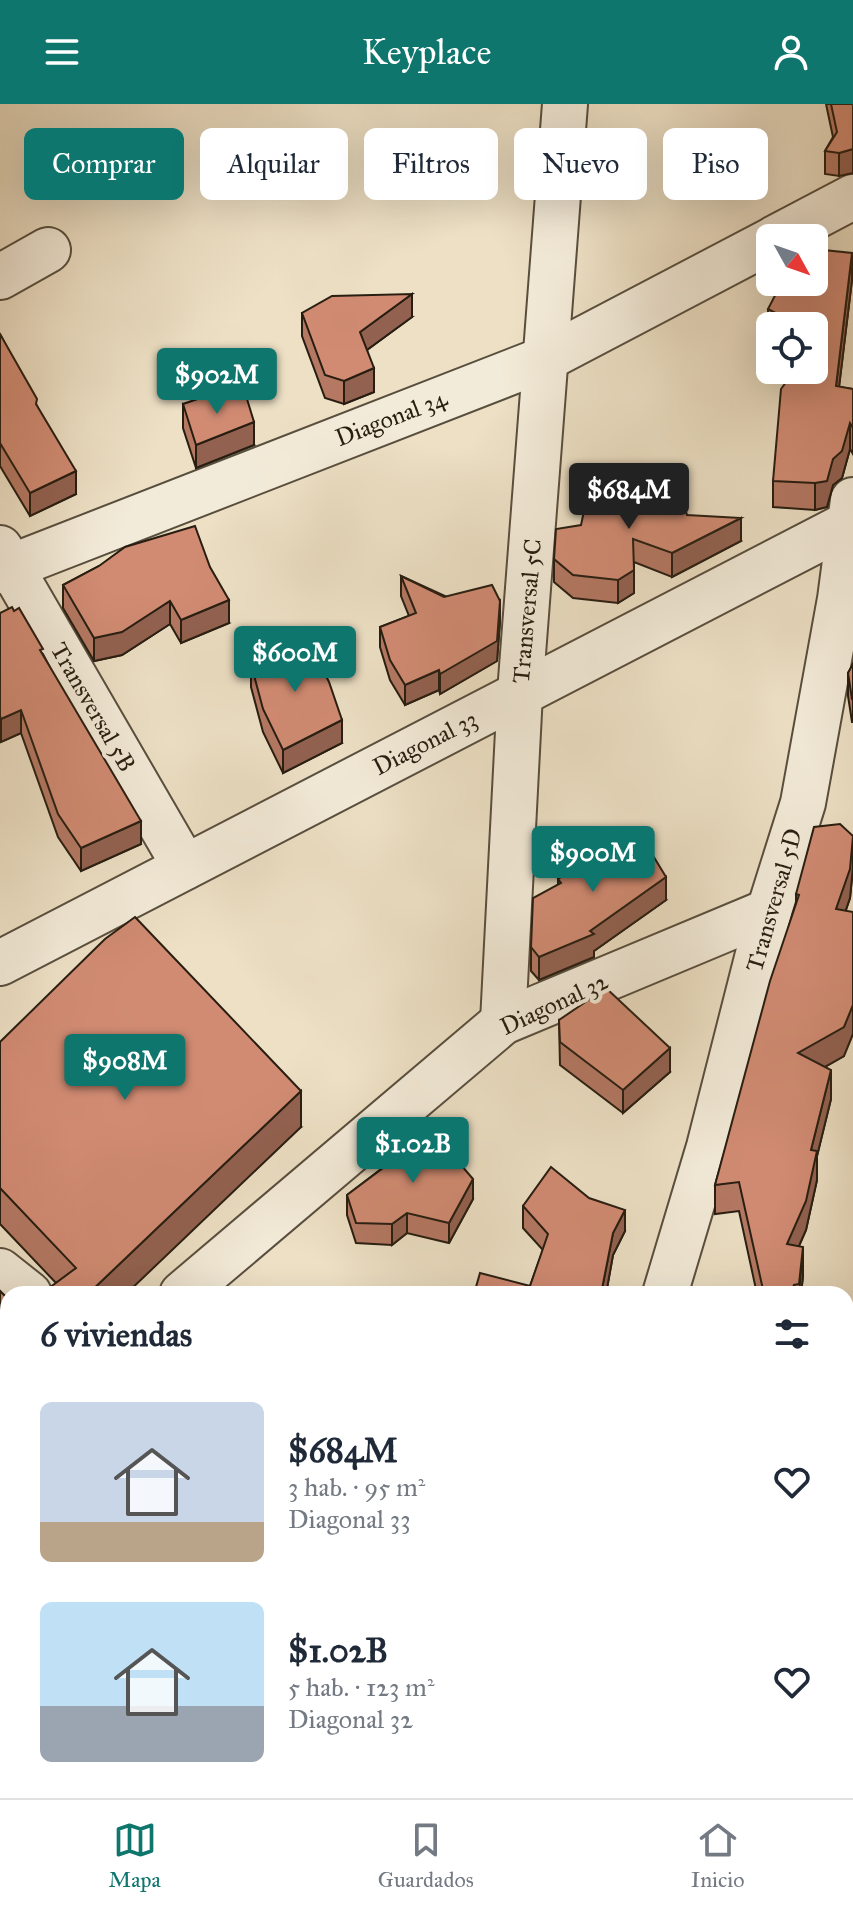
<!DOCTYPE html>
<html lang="es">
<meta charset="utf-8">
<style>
:root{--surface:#fff;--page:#f2f2f3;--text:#1f2937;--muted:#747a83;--line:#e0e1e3;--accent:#0f766e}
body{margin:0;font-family:"IM FELL Great Primer",serif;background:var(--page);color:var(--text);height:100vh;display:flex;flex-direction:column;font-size:30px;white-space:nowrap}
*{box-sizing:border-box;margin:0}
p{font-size:26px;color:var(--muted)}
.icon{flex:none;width:44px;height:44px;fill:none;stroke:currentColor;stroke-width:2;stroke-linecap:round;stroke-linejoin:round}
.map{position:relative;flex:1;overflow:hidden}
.side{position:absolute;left:0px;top:1182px;width:854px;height:512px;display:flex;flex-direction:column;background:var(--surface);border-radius:24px 24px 0 0;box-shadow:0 8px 32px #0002}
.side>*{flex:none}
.guide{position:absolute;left:24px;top:24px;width:806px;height:72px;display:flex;gap:16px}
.needle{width:52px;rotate:130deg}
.fabs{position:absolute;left:756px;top:120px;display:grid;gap:16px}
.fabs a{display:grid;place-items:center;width:72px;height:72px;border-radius:12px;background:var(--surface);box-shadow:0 8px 32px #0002;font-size:40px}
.price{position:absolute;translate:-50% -68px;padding:0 18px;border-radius:8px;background:var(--accent);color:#fff;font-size:26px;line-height:52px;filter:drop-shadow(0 2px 4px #0008)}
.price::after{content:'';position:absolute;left:50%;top:48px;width:24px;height:18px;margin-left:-12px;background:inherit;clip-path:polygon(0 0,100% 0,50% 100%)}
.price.current{background:#222;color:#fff}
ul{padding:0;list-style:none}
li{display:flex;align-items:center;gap:24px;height:200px;padding:0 40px}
li span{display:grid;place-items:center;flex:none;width:224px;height:160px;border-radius:12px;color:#555}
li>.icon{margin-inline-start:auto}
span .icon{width:96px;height:96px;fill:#fffc;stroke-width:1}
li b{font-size:34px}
h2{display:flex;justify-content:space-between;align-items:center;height:96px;padding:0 40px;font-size:34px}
.chip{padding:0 28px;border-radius:12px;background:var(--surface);box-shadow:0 8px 32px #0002;font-size:28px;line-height:72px}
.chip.current{background:var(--accent);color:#fff}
header{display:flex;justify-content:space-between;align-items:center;height:104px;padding:0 40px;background:var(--accent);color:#fff;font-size:36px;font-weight:600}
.dock{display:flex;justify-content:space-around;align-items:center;height:112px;border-top:2px solid var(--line);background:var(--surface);font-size:22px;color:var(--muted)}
.dock a{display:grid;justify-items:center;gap:4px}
.dock .current{color:var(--accent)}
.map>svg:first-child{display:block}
</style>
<header><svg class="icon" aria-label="menu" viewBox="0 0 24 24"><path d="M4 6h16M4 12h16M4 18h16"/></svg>Keyplace<svg class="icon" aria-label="person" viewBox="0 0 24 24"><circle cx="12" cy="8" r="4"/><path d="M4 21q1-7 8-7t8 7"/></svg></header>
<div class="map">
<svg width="853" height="1694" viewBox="0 0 853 1694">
<rect width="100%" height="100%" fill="#ede0c5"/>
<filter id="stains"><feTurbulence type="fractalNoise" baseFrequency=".0025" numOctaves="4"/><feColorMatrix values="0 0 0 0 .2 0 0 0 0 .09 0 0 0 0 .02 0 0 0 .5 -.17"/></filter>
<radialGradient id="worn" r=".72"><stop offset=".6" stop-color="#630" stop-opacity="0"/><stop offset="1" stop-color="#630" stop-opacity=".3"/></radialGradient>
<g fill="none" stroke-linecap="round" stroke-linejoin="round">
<defs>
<g id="minor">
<polyline points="775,134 853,93"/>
<polyline points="0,173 48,146"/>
<polyline points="0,444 185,763"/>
<polyline points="0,467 547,254 770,137"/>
<polyline points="0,859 850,419"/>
<polyline points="503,918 520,589 565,0"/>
<polyline points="0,1167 29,1190"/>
<polyline points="182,1190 503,918 769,807"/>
<polyline points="665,1190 709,1043 769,807 803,699 840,495 853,396"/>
<polyline points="846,1318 853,1317"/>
<polyline points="0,1365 8,1357"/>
<polyline points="622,1686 623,1694"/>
</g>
</defs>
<use href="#minor" stroke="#584e3e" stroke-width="48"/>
<use href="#minor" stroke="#f3ebd9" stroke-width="44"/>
</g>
<g fill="#b47863" stroke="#271d11" stroke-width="2">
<polygon points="826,0 853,0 839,72 825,70 825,47 833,33"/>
<polygon points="852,176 839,283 853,285 853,350 850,345 842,374 833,381 827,403 815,406 773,403 773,377 814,266 814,222 770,222 770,233 768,231 768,205"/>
<polygon points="302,209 412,213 367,246 374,288 344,300 325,294 302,232"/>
<polygon points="0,230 37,302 76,390 30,412 0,362"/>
<polygon points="183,300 254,341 196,364 183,324"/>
<polygon points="657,390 687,411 741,437 672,473 634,458 634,489 618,499 573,494 554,478 554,455 610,392"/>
<polygon points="99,462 229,519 181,539 170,520 122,551 94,557 63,504 63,481"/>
<polygon points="401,472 500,517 497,557 440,590 439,586 405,601 390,576 380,543 380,523 409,512 401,492"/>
<polygon points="0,509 43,550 141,740 81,767 58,733 21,629 1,638 0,635"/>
<polygon points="251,560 342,639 283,669 263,628 251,583"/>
<polygon points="853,560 853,618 852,618 848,592 848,569"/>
<polygon points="853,732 853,763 850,794 846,806 844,952 825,963 831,995 817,1052 817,1076 806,1126 799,1142 803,1172 801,1190 757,1190 739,1107 715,1110 715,1081 796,799 796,790"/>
<polygon points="558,775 666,796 594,847 594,853 539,876 531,867 531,843 558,780"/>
<polygon points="559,916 670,968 623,1009 560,961"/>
<polygon points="0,938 301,1023 56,1179 0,1120"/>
<polygon points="381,1061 473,1095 449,1139 407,1129 392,1141 356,1139 347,1111 347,1091 381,1065"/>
<polygon points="523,1102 625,1127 613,1151 606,1190 474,1190 530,1182 543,1146 523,1124"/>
<polygon points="0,1187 8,1195 8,1306 0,1297"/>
<rect x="846" y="1321" width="7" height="106"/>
<polygon points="658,1686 756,1686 757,1694 659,1694"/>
</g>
<g fill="#926150" stroke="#271d11" stroke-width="2">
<polygon points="853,45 853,69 839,72 839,49"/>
<polygon points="852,149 852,176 836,308 836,282"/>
<polygon points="412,190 412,213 360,251 360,228"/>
<polygon points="374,264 374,288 344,300 344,277"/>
<polygon points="254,318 254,341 196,364 196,341"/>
<polygon points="850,319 850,345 842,374 833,381 827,403 815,406 815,379 833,355"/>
<polygon points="76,367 76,390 30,412 30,389"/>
<polygon points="741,414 741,437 672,473 672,449"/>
<polygon points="634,466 634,489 618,499 618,476"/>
<polygon points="229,496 229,519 181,539 181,516"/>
<polygon points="170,497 170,520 122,551 94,557 94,534"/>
<polygon points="500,497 500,517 497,557 440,590 440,570"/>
<polygon points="439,566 439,586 405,601 405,581"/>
<polygon points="21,606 21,629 1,638 1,615"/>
<polygon points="342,616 342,639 283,669 283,646"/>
<polygon points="141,717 141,740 81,767 81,744"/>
<polygon points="853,734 853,763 850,794 836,834 836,805"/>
<polygon points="666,773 666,796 594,847 594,853 539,876 539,853 590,827"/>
<polygon points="853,901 853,930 844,952 798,978 798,949"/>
<polygon points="670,944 670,968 623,1009 623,986"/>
<polygon points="831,966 831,995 817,1052 817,1076 806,1126 787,1169 787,1140"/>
<polygon points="301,987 301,1023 126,1190 88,1190"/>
<polygon points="473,1075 473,1095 449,1139 449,1119"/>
<polygon points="625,1106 625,1127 613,1151 606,1190 601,1190 613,1129"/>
<polygon points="407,1109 407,1129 392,1141 392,1120"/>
<polygon points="803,1143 803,1172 801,1190 799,1190"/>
</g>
<g fill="#d18b73" stroke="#271d11" stroke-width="2">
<polygon points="831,0 853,0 853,45 839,49 825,47 837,28"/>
<polygon points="814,145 852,149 836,282 853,285 853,324 850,319 842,347 833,355 827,377 815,379 773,377 781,285 795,266 814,266 814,240 820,232 814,229 814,222 800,222 768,205 782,178 814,178"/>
<polygon points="412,190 360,228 374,264 344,277 325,271 302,209 332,192"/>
<polygon points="0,230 37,295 36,300 76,367 30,389 0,339"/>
<polygon points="218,288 247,295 254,318 196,341 183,300"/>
<polygon points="653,379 657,390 679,384 687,411 741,414 672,449 633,435 634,466 618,476 573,471 554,455 556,425 581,421 588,388 610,392"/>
<polygon points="195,422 210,463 229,496 181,516 170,497 122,528 94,534 63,481 99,462 125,443"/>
<polygon points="401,472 444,493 492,481 500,497 497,537 440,570 439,566 405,581 390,556 380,523 416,509"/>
<polygon points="12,503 14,507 19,504 43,545 40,546 141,717 81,744 58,710 21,606 1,615 0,612 0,509"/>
<polygon points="307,534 329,578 342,616 283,646 263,605 251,560"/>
<polygon points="853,560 853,595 852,595 848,569"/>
<polygon points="840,720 853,732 850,765 836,805 853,808 853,901 844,923 798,949 831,966 811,1046 817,1047 806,1097 787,1140 803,1143 799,1180 794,1181 790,1190 764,1190 739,1078 715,1081 770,877 799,791 796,790 814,723"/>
<polygon points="638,727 666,773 590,827 594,830 539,853 531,843 533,794 561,779 558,775"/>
<polygon points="135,813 301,987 88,1190 41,1190 76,1164 0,1084 0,938 105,835"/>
<polygon points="606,884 670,944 623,986 560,938 559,916"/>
<polygon points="430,1025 473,1075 449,1119 407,1109 392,1120 356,1119 347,1091 383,1064 381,1061"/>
<polygon points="551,1063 589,1094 625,1106 613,1129 601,1190 474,1190 480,1169 530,1182 548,1130 523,1102"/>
<polygon points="0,1187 8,1195 8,1270 0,1261"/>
<rect x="846" y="1321" width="7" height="80"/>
<polygon points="662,1686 756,1686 757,1694 663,1694"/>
<polygon points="394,1688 447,1694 394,1694"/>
</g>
<g text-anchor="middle" stroke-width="8" stroke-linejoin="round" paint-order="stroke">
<g font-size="24" fill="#271d11" stroke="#f3ebd9">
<text transform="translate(391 314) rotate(-21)" y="8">Diagonal 34</text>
<text transform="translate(527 507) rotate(-85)" y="8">Transversal 5C</text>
<text transform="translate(93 603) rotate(60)" y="8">Transversal 5B</text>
<text transform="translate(425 639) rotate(-27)" y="8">Diagonal 33</text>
<text transform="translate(774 796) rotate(-74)" y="8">Transversal 5D</text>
<text transform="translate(554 900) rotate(-25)" y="8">Diagonal 32</text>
</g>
</g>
<rect width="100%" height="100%" filter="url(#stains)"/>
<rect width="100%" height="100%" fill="url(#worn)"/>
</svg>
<div class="fabs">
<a><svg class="needle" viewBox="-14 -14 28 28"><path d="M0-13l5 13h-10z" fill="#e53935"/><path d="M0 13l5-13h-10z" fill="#747a83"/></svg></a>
<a><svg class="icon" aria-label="locate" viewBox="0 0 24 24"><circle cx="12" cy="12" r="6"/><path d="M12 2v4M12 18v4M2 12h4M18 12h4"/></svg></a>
</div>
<b class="price" style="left:217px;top:312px">$902M</b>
<b class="price current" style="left:629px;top:427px">$684M</b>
<b class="price" style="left:295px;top:590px">$600M</b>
<b class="price" style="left:593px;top:790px">$900M</b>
<b class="price" style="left:125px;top:998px">$908M</b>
<b class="price" style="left:413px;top:1081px">$1.02B</b>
<div class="guide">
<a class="chip current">Comprar</a>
<a class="chip">Alquilar</a>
<a class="chip">Filtros</a>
<a class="chip">Nuevo</a>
<a class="chip">Piso</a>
</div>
<section class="side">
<h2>6 viviendas<svg class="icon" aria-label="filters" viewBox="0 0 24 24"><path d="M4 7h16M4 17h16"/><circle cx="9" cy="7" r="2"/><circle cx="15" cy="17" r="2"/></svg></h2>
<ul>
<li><span style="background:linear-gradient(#c9d6e8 75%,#b9a48a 0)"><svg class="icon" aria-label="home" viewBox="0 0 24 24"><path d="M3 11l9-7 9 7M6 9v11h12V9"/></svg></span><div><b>$684M</b><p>3 hab. · 95 m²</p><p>Diagonal 33</p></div><svg class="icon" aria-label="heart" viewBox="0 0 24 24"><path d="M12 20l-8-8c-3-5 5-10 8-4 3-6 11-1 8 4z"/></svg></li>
<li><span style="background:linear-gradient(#bfe0f5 65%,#9aa5b1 0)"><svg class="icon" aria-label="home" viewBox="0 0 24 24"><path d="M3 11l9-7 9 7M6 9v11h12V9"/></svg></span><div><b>$1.02B</b><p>5 hab. · 123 m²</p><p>Diagonal 32</p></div><svg class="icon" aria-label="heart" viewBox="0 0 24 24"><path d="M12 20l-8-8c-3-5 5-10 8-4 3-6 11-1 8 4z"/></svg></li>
</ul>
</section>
</div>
<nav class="dock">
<a class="current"><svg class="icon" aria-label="map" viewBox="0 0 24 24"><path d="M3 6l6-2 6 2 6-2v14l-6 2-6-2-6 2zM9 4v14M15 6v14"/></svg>Mapa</a>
<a><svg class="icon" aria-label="saved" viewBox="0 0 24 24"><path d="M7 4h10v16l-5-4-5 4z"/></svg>Guardados</a>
<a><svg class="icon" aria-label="home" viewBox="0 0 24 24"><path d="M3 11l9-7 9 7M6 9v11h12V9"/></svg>Inicio</a>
</nav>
